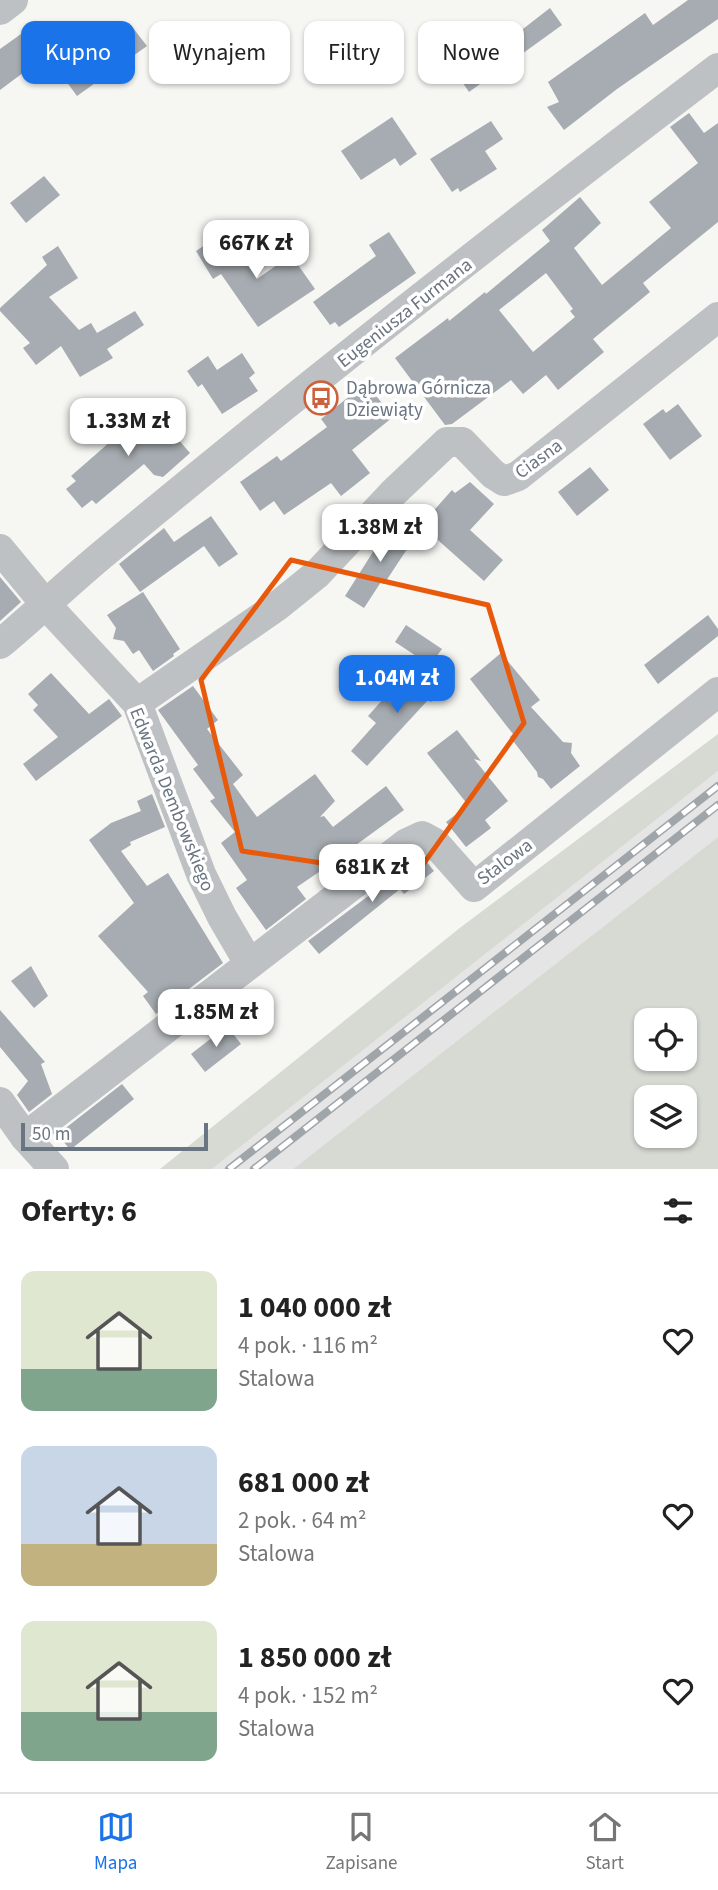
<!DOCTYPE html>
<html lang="pl">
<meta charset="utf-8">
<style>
:root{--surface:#fff;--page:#f2f2f2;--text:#222;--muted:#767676;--line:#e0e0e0;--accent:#1a73e8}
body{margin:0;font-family:"Source Sans 3",sans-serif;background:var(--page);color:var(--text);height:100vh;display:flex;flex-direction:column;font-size:26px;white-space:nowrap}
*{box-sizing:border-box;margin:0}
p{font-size:23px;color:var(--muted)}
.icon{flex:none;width:38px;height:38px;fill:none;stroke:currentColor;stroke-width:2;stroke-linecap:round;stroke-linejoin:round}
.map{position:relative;height:1169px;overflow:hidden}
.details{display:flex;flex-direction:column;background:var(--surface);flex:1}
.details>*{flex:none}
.hud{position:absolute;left:21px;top:21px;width:677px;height:63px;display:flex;gap:14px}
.fabs{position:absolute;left:634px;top:1008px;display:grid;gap:14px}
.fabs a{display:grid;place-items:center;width:63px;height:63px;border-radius:14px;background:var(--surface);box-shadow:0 2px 5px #0004;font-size:35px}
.scale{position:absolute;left:21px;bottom:18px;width:187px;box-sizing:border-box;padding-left:7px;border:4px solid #697580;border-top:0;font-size:19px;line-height:24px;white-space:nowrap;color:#697580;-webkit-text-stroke:5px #fff;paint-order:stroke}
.price{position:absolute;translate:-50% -60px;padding:0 16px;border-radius:14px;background:#fff;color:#222;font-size:23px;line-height:46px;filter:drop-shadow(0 2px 4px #0008)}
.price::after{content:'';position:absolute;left:50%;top:42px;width:21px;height:16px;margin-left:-10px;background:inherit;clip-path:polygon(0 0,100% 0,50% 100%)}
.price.on{background:var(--accent);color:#fff}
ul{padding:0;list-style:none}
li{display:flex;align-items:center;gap:21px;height:175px;padding:0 21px}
li span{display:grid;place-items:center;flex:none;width:196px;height:140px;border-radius:14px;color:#555}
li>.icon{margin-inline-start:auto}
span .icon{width:84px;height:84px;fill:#fffc;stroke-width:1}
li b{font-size:30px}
h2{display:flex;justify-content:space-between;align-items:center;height:84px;padding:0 21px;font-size:30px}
.tag{padding:0 24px;border-radius:14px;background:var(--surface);box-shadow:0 2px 5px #0004;font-size:24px;line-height:63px}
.tag.on{background:var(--accent);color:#fff}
.menu{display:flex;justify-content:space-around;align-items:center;height:98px;border-top:2px solid var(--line);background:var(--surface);font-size:19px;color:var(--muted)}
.menu a{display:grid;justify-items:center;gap:4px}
.menu .on{color:var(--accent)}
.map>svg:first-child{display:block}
</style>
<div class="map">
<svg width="718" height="1169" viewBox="0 0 718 1169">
<rect width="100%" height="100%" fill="#f6f6f3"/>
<polygon fill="#e4e5e4" points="718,771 718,837 293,1169 212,1169"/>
<g fill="#d6dad3" fill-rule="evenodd">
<polygon points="718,734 718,771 212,1169 160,1169 461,927"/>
<path d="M718 837V1169H293ZM684 1020V1059H646V1020ZM684 1097V1136H646V1097Z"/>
</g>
<g fill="#a6acb1" fill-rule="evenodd">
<polygon points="688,0 718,0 718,19 617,89 564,130 547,107 559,102 548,82 645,13 653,25"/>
<polygon points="550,8 562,25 469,92 456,73 518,31 519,32"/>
<polygon points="133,28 147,46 77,96 47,55 0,90 0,49 28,29 42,49 64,32 87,63"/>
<path d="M689 113 704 133 718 123V222L643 283 650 292 593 339 604 352 558 390 546 375 523 394 511 380 452 424 445 425 395 358 448 318 449 321 485 292 486 294 550 241 542 230 580 197 601 223 574 248 602 285 671 228 649 202 698 163 670 127ZM546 273 573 309 570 311 575 317 533 352 499 310Z"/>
<polygon points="392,117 417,154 400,166 395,158 361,180 341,151"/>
<polygon points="491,121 503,139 485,151 497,169 460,192 458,188 452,192 430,159"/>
<polygon points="44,176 60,195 26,223 10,203"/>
<polygon points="226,231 257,279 291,255 315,289 258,327 221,274 213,279 196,251"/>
<polygon points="389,232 416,273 339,327 335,322 330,325 313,302 376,256 369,245"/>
<polygon points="58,246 78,278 49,297 79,330 91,323 97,333 135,311 144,325 107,349 113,358 80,377 61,346 36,365 23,348 30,343 0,311 0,308 47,265 42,257"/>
<polygon points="242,353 255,373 249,378 258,391 222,414 202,384 198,387 187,371 208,356 217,370"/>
<polygon points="366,383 393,417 352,450 370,473 341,496 331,483 284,515 274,501 260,511 240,482 277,456 281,461 327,427 321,419"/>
<polygon points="678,404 702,436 670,460 643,424 663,409 666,413"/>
<polygon points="150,407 190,453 163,477 154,475 144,464 96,504 92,500 82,508 66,489 76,481 71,476"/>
<polygon points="590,467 609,490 577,516 558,492"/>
<polygon points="470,482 494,504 470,530 503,560 484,581 421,525 452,490 455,493"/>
<polygon points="211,516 238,554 219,567 204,546 140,592 119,564 164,528 174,542"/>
<polygon points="392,522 415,537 384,584 381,582 364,608 345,596"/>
<polygon points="0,577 21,602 0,621"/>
<polygon points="143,592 180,649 173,654 174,656 153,671 139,650 133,654 124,641 113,639 116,628 107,615"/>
<polygon points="708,615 718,629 718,636 658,684 644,665"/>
<polygon points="406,625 442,649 430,665 395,642"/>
<polygon points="501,653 540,700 531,707 563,742 572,743 571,753 580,766 551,789 543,779 538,777 537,772 510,737 513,734 470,679"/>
<polygon points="426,666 447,684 431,702 428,700 367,766 351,751 376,723 368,716 385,697 393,705"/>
<polygon points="51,673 89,714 109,699 122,716 36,781 23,764 58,737 33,710 38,705 28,694"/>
<polygon points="193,686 218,720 207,729 243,775 233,784 257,817 315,774 335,801 320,817 324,816 333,827 386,786 404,810 349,850 357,860 342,871 335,861 297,887 306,899 266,930 236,888 247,880 221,843 235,832 210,801 215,798 193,769 198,765 158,710"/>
<polygon points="457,730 481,761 474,759 508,801 485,820 491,828 466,847 446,822 468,805 427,753"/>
<polygon points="152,794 165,827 130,842 131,845 121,851 147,886 168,873 223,963 156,1014 143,996 148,992 98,936 134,903 89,840 111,823 141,811 137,801"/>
<polygon points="422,856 434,871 404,894 400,889 319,954 308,941"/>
<polygon points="31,966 48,996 34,1008 11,981"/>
<polygon points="0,1010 45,1062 41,1064 52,1094 29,1112 17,1095 28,1081 0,1047"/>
<polygon points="227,1026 241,1044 205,1072 191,1054"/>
<polygon points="122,1084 134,1099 70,1150 58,1134"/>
</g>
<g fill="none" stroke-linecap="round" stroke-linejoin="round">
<g stroke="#bec1c4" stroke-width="30">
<polyline points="0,10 13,0"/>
<polyline points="0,549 47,606 137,703 201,874 222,917 243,953 251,963"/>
<path d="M0 644C35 615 68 583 103 554 304 387 510 226 718 68"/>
<polyline points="137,703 276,607 317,574 393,493 447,442 462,442 493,474 504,481 518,476 718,317"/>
<polyline points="0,1102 25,1137 54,1169"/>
<polyline points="25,1137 407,843 422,836 435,843 474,887 718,692"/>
</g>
<defs>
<g id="rail">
<polyline points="229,1169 718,786"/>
<polyline points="254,1169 718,805"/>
</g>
</defs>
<use href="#rail" stroke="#a0a5aa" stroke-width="8"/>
<use href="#rail" stroke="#fff" stroke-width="5" stroke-dasharray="16" stroke-linecap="butt"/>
</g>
<path fill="none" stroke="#e8590c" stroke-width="5" stroke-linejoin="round" d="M291 560 488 605 524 723 414 877 242 851 201 680Z"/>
<defs>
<symbol id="bus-ring" viewBox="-11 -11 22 22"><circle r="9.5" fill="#fff" stroke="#cc623d" stroke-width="1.5"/><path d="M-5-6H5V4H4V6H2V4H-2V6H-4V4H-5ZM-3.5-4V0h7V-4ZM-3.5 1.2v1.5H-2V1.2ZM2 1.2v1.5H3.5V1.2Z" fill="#cc623d"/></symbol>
</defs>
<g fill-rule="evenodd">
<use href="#bus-ring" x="302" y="379" width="38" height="38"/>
</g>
<g text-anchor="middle" stroke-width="7" stroke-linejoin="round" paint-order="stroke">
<g font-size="19" fill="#697580" stroke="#fff">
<text transform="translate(404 312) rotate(-38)" y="7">Eugeniusza Furmana</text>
<text transform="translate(538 458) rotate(-36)" y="7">Ciasna</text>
<text transform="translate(173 799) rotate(68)" y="7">Edwarda Dembowskiego</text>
<text transform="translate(504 861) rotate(-37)" y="7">Stalowa</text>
</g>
<g font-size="19" fill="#697580" stroke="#fff" text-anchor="start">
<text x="346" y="394">Dąbrowa Górnicza<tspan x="346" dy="22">Dziewiąty</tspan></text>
</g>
</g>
</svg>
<div class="fabs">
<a><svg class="icon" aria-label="locate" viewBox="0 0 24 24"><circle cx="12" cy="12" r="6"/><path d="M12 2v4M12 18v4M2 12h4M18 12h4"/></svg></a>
<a><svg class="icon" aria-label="layers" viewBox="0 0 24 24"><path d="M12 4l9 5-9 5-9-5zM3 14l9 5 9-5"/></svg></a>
</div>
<div class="scale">50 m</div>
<b class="price" style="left:256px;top:280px">667K zł</b>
<b class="price" style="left:128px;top:458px">1.33M zł</b>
<b class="price" style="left:380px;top:564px">1.38M zł</b>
<b class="price on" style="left:397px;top:715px">1.04M zł</b>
<b class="price" style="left:372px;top:904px">681K zł</b>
<b class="price" style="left:216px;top:1049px">1.85M zł</b>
<div class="hud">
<a class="tag on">Kupno</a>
<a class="tag">Wynajem</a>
<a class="tag">Filtry</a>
<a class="tag">Nowe</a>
</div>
</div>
<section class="details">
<h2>Oferty: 6<svg class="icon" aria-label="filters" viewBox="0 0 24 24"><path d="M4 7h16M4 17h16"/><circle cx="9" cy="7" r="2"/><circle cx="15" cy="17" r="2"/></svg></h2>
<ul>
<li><span style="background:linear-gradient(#dfe7d0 70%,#7fa58c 0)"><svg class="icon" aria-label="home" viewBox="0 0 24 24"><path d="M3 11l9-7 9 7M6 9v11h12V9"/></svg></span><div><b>1 040 000 zł</b><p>4 pok. · 116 m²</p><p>Stalowa</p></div><svg class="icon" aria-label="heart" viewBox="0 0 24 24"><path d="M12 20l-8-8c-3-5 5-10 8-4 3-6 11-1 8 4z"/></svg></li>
<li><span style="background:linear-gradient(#c9d6e8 70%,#c2b280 0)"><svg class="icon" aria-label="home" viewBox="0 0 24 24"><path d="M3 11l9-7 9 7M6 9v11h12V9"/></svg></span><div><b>681 000 zł</b><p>2 pok. · 64 m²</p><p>Stalowa</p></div><svg class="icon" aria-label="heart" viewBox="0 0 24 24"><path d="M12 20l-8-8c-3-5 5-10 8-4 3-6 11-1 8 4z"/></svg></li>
<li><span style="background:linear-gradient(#dfe7d0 65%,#7fa58c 0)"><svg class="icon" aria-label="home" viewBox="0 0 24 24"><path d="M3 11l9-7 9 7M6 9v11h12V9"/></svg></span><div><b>1 850 000 zł</b><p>4 pok. · 152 m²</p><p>Stalowa</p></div><svg class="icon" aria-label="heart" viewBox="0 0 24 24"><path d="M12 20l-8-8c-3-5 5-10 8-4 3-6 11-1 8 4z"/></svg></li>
</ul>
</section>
<nav class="menu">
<a class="on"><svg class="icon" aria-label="map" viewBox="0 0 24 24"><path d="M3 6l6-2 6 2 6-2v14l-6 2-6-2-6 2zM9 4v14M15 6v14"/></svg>Mapa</a>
<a><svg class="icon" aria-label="saved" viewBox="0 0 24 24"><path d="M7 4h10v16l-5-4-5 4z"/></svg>Zapisane</a>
<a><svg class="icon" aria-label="home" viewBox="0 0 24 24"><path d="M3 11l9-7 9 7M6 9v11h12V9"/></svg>Start</a>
</nav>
